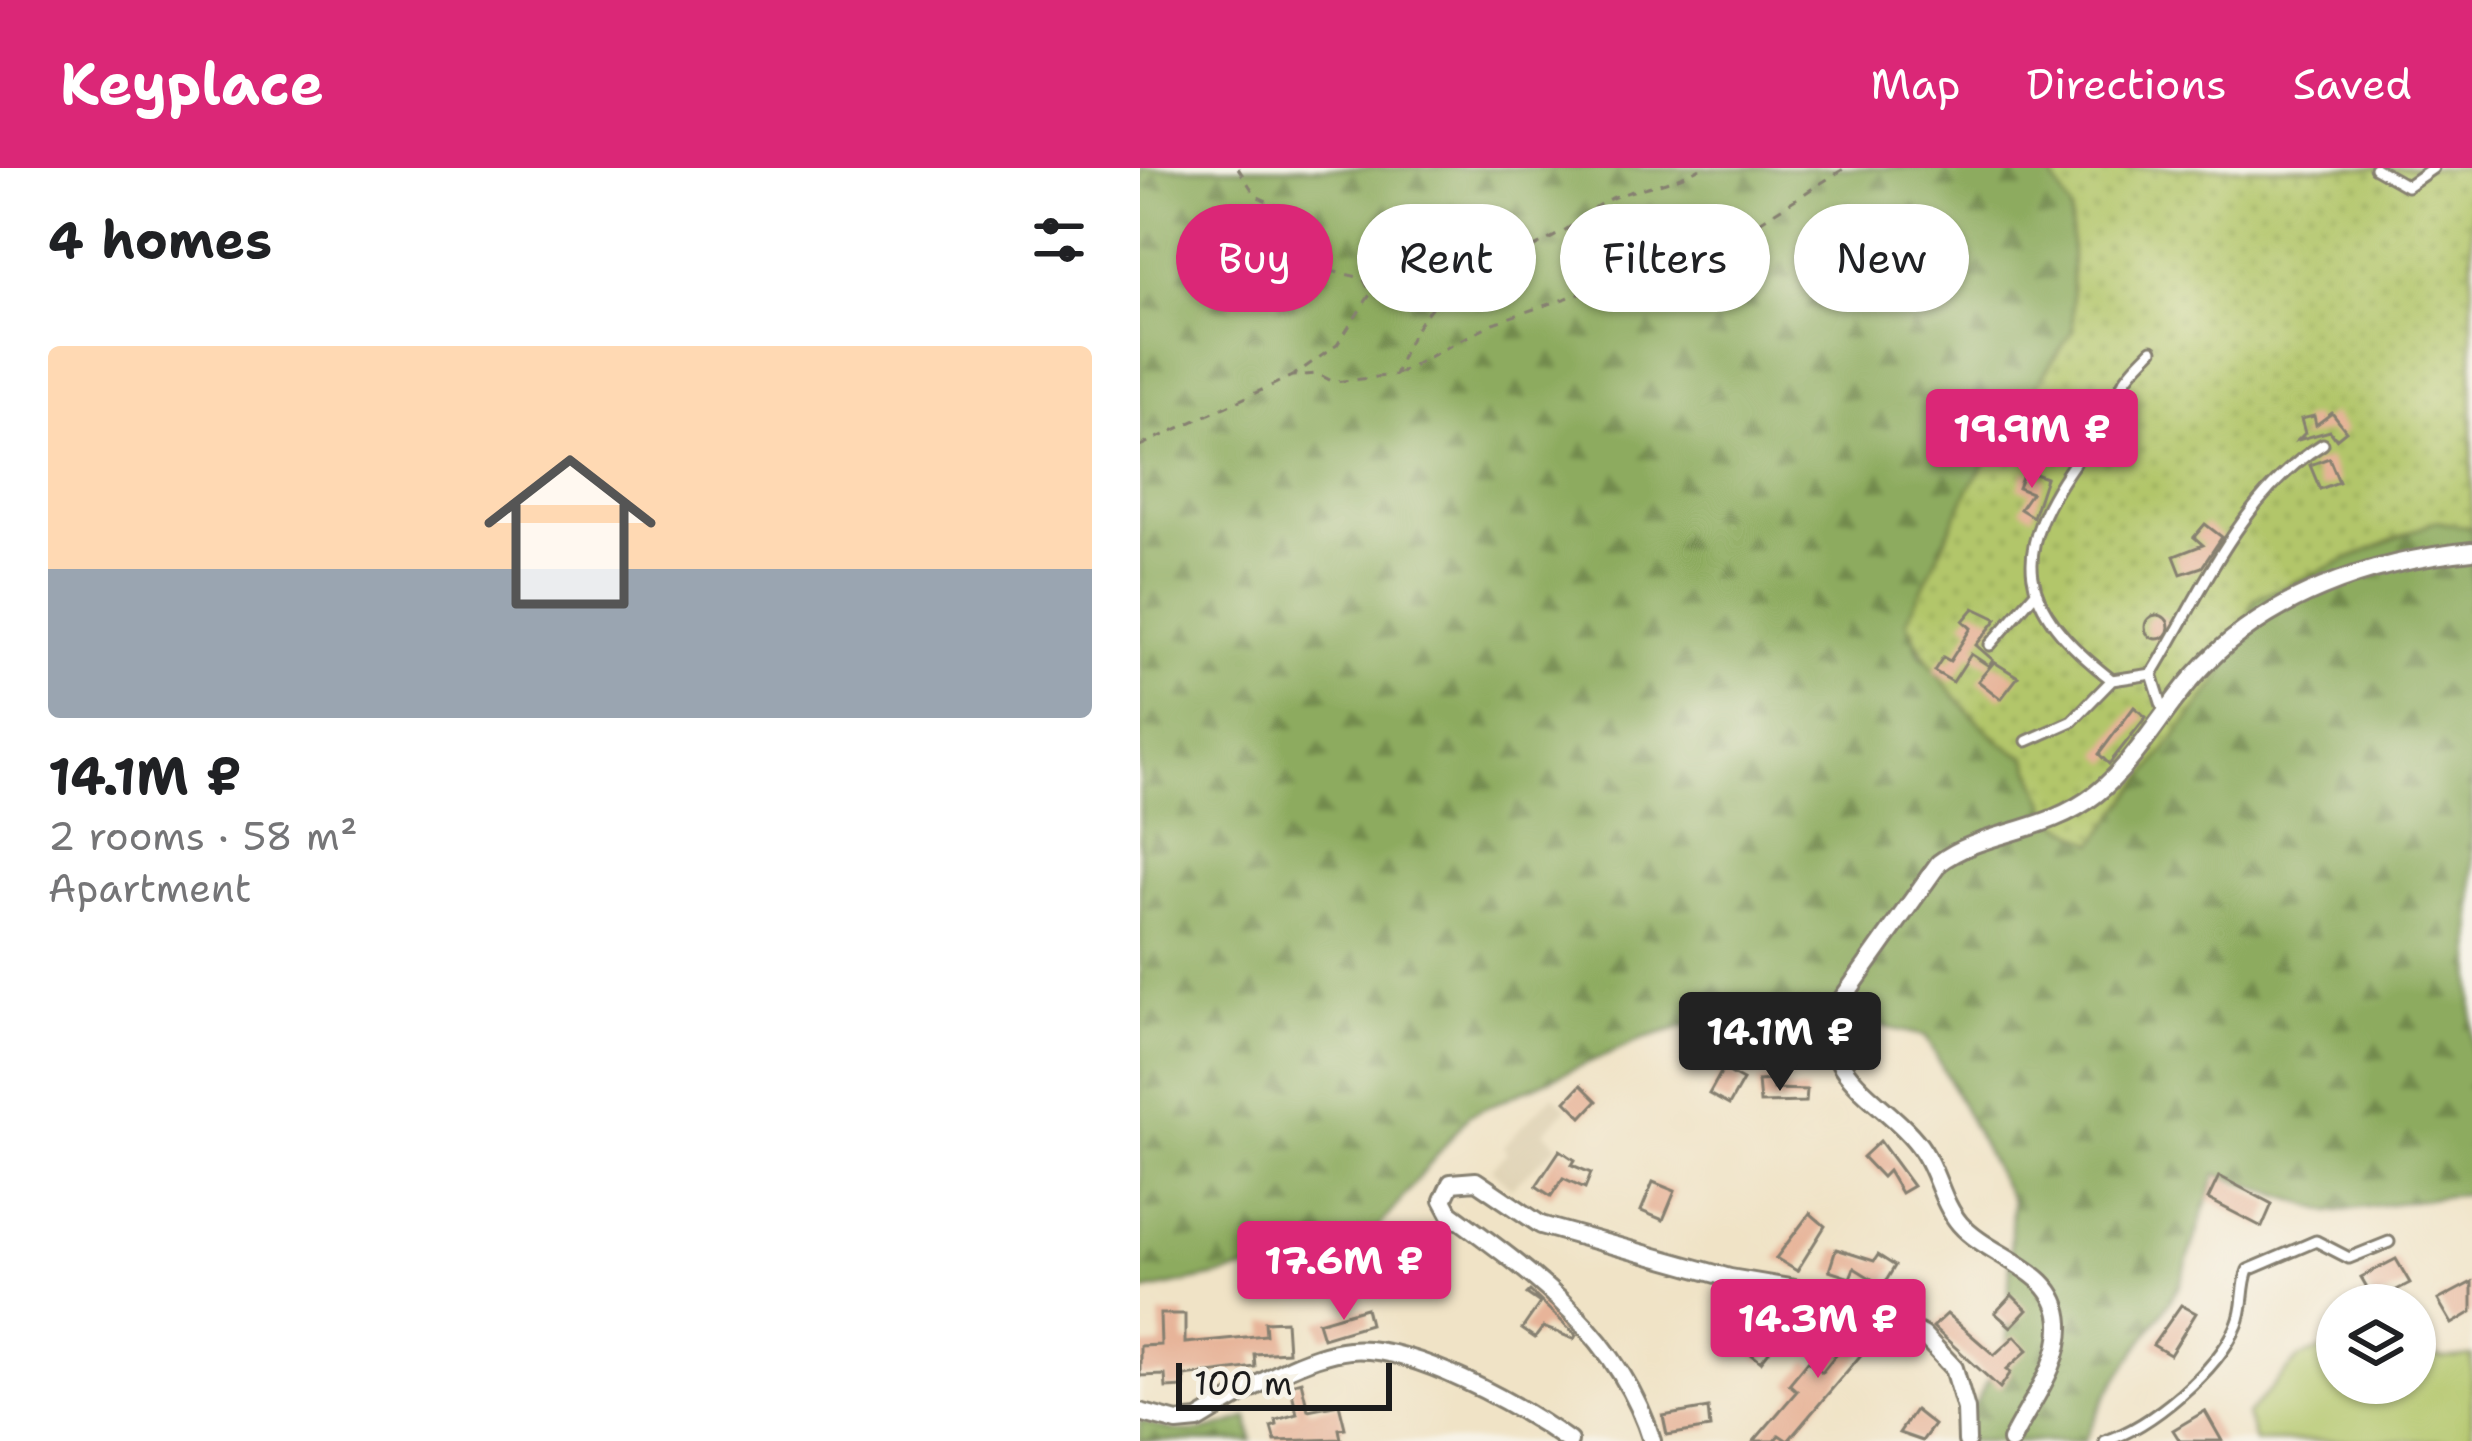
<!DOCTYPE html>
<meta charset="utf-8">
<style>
:root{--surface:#fff;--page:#f6f6f6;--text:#202124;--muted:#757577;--line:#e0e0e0;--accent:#db2777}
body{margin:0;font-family:"Shantell Sans",sans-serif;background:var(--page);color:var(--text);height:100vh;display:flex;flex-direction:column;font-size:45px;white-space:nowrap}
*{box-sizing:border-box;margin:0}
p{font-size:39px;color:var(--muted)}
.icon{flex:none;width:66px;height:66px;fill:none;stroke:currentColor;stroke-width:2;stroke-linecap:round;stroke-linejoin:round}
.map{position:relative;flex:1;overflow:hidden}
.sheet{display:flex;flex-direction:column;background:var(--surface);width:1140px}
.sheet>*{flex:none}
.banner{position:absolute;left:36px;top:36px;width:1116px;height:108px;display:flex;gap:24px}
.fabs{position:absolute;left:1176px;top:1116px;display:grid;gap:24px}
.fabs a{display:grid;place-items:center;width:120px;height:120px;border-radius:50%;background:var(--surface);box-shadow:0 3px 9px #0004;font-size:60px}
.scale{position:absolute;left:36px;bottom:30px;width:216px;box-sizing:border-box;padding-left:12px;border:6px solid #1c1c1c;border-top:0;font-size:33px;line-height:42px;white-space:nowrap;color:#1c1c1c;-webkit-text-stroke:9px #f7f3e8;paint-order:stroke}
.price{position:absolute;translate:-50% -102px;padding:0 27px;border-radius:12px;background:var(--accent);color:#fff;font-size:39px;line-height:78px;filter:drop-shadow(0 3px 6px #0008)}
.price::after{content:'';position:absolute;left:50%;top:72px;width:36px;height:27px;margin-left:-18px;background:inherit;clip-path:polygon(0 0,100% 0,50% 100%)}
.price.active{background:#222;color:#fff}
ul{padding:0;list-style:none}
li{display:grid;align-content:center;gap:24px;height:636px;padding:0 48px}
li+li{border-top:3px solid var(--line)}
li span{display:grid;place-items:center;height:372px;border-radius:12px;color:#555}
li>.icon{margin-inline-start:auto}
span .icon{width:216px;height:216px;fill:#fffc;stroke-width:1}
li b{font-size:51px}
h2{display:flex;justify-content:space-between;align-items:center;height:144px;padding:0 48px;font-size:51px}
.pill{padding:0 42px;border-radius:54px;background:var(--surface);box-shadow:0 3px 9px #0004;font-size:42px;line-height:108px}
.pill.active{background:var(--accent);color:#fff}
header{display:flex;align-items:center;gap:72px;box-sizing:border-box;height:168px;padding:0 60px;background:var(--accent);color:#fff}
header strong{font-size:57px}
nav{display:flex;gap:66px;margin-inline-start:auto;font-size:42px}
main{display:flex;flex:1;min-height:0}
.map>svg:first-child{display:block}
</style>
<header>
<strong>Keyplace</strong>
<nav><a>Map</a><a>Directions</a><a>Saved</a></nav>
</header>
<main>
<section class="sheet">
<h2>4 homes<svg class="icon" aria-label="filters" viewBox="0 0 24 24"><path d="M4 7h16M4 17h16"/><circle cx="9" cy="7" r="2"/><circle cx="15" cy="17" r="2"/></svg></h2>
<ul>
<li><span style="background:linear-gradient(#ffd9b3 60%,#9aa5b1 0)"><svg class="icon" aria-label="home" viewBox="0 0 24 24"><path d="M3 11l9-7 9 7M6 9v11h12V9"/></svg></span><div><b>14.1M ₽</b><p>2 rooms · 58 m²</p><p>Apartment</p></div></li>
</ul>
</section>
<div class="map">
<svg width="1332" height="1273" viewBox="0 0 1332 1273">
<defs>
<pattern id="forest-firs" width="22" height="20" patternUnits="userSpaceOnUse" patternTransform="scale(3)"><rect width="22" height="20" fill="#8dab5e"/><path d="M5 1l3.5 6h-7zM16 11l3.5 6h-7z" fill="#728a4d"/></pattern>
<pattern id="park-dots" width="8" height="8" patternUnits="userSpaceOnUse" patternTransform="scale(3)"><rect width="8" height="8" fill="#b2c66a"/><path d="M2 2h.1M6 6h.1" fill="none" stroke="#98aa5b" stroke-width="1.8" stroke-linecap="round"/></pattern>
</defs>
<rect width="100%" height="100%" fill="#f7f3e8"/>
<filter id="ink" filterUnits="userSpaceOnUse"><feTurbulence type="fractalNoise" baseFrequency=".00833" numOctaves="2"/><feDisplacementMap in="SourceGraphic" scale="24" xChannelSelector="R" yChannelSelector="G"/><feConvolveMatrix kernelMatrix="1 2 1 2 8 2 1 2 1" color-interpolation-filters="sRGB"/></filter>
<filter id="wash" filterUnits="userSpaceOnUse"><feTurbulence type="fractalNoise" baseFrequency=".004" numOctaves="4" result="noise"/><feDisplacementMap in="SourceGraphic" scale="48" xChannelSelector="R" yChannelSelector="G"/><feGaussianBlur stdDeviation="2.7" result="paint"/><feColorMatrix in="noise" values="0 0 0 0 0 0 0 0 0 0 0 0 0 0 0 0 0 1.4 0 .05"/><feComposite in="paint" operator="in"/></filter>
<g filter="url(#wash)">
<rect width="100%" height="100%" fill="#f0e3c6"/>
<polygon fill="#dfd2b4" points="413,927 427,940 404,964 418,977 371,1020 351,1001 367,984 363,978"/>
<polygon fill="#b2c66a" stroke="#677143" stroke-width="3" points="1197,1177 1197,1215 1275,1215 1275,1183 1304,1191 1332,1188 1332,1273 1115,1273 1107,1247 1160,1189"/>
<g fill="url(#forest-firs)" stroke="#54643d" stroke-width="3">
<polygon points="0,0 907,0 931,42 933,162 767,453 779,485 886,589 913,652 1078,513 1115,431 1296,353 1332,360 1332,1025 1190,1044 1076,1006 1040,1117 966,1228 944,1273 814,1273 867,1179 872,1034 786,868 629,834 504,870 329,947 235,1064 133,1096 0,1124"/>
<path d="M108 1249 112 1273H0V1252C41 1271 66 1265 108 1249Z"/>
</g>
<path fill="url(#park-dots)" stroke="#677143" stroke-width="3" d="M907 0H1332V360L1296 353 1115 431 1078 513 954 676 913 652 886 589C846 574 782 494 767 453L829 320 933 162 931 42Z"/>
<g id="blocks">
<g fill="#e7b499">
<polygon points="1192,245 1206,263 1196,271 1190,263 1158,272 1165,265 1161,251 1174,248 1176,257"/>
<polygon points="1189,290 1199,314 1180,321 1170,297"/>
<polygon points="885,302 906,310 893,349 880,341 891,325 878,320"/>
<polygon points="1065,356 1082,369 1062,399 1041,406 1034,388 1063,377 1054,369"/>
<polygon points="834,440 857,451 836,477 853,492 849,498 831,486 813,514 794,503 803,489 810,493 831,460 823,453"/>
<circle cx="1017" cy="459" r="12"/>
<polygon points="854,494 878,509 861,531 838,513"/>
<polygon points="994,539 1006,549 969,596 959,586"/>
<polygon points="668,833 679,851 629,880 616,862"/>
<polygon points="583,901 603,912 589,937 569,926"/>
<polygon points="632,912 633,921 667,922 666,934 620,935 618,913"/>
<polygon points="441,917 457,933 442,949 426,933"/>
<polygon points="740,973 773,1018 761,1025 748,1003 742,1009 723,989"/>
<polygon points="420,982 435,992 432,997 451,1005 445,1020 423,1010 411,1028 396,1018"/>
<polygon points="1079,1008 1132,1036 1122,1059 1068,1031"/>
<polygon points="513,1014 535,1023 523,1052 501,1043"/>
<polygon points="670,1045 685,1058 657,1103 636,1090"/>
<polygon points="696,1081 734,1093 738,1087 755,1098 743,1118 714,1100 710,1110 689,1103"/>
<polygon points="1256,1091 1270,1115 1235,1133 1221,1109"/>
<polygon points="1332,1114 1332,1144 1312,1156 1298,1132"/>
<polygon points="390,1123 436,1167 434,1171 403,1159 395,1170 382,1161 400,1135 387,1126"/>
<polygon points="872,1127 887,1142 871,1159 855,1145"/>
<polygon points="1041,1137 1056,1145 1030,1187 1013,1177"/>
<polygon points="226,1140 230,1156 183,1170 178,1154"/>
<polygon points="625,1141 648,1160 621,1194 597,1175"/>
<polygon points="699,1144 736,1169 648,1273 639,1267 634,1273 614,1273 657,1223 649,1216 668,1193 682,1204 706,1174 687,1159"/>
<polygon points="20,1146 45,1146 45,1175 126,1167 125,1154 146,1153 148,1184 114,1186 115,1199 44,1208 44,1219 26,1220 25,1207 0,1208 0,1178 21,1177"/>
<polygon points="807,1146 854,1187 875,1168 888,1182 867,1201 871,1204 860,1220 793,1159"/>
<polygon points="161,1213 168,1242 199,1236 205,1260 199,1261 201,1271 135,1273 131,1259 137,1257 136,1252 157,1246 150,1216"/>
<polygon points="568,1240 570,1260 527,1267 523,1248"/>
<polygon points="775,1242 794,1257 782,1273 759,1265"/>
<polygon points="1065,1243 1082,1273 1040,1273 1033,1262"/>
</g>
</g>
</g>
<g filter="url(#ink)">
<use href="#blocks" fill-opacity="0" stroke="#868071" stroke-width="3"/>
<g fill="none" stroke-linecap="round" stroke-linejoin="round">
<defs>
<g id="lane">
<polyline points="1235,0 1267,18 1293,0"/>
<polyline points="850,477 896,424"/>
<polyline points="1012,506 1024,544"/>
<path d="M972 512C875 437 868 385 941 286 949 274 966 264 973 252 977 245 974 233 978 225 985 208 999 195 1012 182"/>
<path d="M887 573 932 553 972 512 1012 506C1061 426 1101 326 1183 276"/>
<path d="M965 1273C1011 1259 1078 1202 1097 1157 1105 1139 1101 1120 1108 1102L1176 1073 1209 1090 1249 1074"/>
</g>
<g id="street">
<path d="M0 1244 37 1254 58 1252C100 1227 159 1187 209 1182 271 1176 379 1237 429 1273"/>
<path d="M512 1273C480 1168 395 1107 310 1045L303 1032 311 1015 336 1013 401 1057 590 1110 691 1127 742 1146 783 1167 814 1200 826 1241 827 1273"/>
<path d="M871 1273C888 1237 922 1197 920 1155 917 1100 851 1091 820 1056 802 1035 798 1006 783 983 754 937 677 910 693 844L799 695C842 662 904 667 956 626 996 594 1021 545 1055 507 1124 429 1231 393 1332 383"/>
</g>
</defs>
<use href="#lane" stroke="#868071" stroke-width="15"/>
<use href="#street" stroke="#868071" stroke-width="22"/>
<g stroke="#868071" stroke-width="3" stroke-dasharray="9 9" stroke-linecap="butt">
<polyline points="98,0 116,28 149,43 149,94 223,110 231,125 197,177 154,207"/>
<polyline points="257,206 353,155 480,112 548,99 705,0"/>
<path d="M0 278 152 208 178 206 194 214 255 207C291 106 334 113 417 67 436 57 452 38 472 30 502 18 532 16 560 0"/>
</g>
<use href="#lane" stroke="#fff" stroke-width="9"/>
<use href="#street" stroke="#fff" stroke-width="16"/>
</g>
</g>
</svg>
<div class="fabs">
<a><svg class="icon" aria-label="layers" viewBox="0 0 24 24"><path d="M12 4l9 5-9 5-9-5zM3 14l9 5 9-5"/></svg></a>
</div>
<div class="scale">100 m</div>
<b class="price" style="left:892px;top:323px">19.9M ₽</b>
<b class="price active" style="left:640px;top:926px">14.1M ₽</b>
<b class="price" style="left:204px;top:1155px">17.6M ₽</b>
<b class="price" style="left:678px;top:1213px">14.3M ₽</b>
<div class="banner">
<a class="pill active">Buy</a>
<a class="pill">Rent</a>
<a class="pill">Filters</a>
<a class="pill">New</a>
</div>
</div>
</main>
